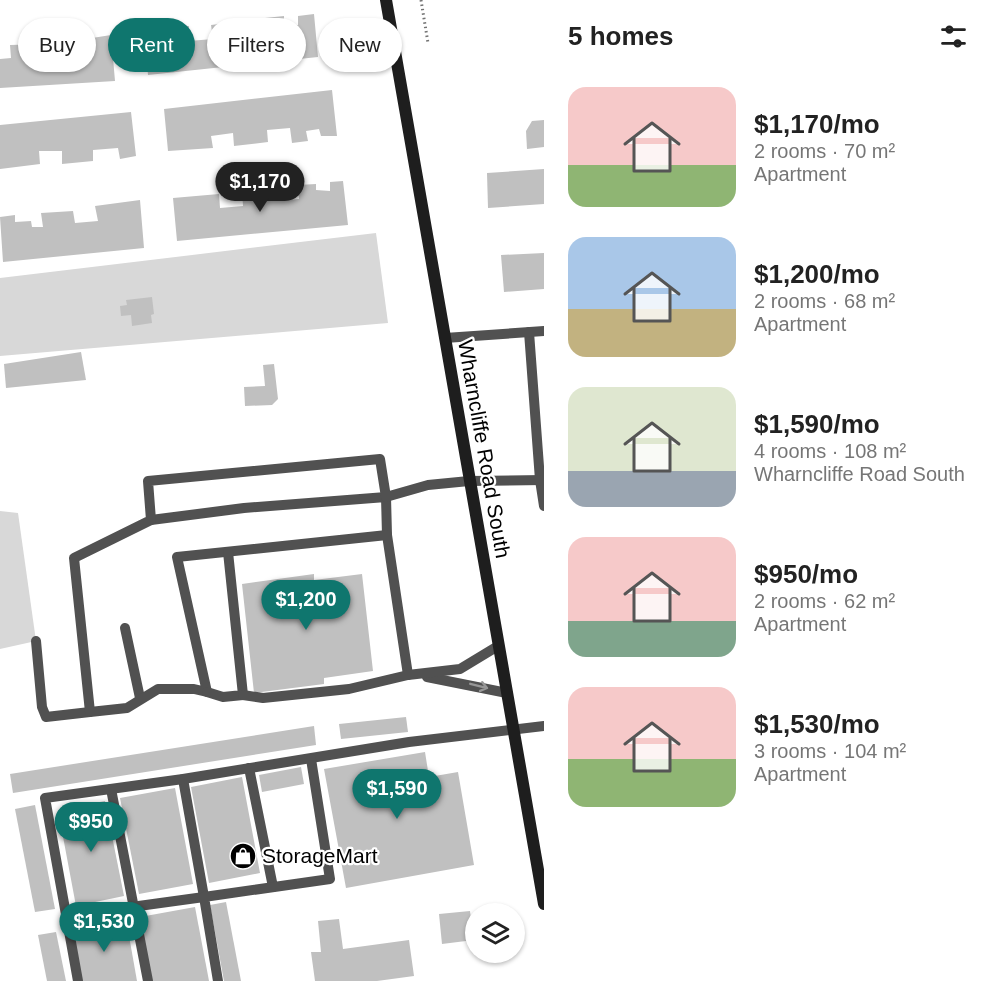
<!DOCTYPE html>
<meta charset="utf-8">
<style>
:root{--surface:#fff;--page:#f2f2f2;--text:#222;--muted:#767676;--accent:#0f766e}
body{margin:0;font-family:Helvetica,sans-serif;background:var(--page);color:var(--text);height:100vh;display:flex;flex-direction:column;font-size:22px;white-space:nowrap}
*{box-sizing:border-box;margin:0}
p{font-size:20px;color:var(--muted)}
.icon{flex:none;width:33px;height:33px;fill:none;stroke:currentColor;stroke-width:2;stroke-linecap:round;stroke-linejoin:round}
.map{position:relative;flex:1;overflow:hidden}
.details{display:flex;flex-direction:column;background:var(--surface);width:450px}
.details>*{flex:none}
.top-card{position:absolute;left:18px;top:18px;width:435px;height:54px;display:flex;gap:12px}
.buttons{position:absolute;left:465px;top:903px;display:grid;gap:12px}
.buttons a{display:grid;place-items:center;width:60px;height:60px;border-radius:50%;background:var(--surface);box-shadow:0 2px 4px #0004;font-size:30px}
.price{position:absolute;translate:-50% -51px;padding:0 14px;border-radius:21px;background:var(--accent);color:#fff;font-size:20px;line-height:39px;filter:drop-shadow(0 2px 3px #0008)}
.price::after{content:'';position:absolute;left:50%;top:36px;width:18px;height:14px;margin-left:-9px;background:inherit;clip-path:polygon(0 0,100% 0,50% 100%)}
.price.active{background:#222;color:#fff}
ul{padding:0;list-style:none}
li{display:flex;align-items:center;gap:18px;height:150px;padding:0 24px}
li span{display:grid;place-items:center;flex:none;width:168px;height:120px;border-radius:18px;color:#555}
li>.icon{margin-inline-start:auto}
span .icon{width:72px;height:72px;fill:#fffc;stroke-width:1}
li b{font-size:26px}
h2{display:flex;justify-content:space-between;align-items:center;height:72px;padding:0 24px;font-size:26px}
.pill{padding:0 21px;border-radius:27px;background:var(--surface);box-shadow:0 2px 4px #0004;font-size:21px;line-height:54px}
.pill.active{background:var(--accent);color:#fff}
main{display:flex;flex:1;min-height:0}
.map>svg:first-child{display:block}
</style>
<main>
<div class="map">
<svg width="544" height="981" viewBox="0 0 544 981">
<rect width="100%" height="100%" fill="#fff"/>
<g fill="#d8d8d8">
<polygon points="376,233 388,323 0,356 0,278"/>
<polygon points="0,511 18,513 36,641 0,649"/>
</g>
<g fill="#c0c0c0">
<polygon points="314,14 318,57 148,75 144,33 160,28 160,37 175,37 173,28 189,26 189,41 213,39 211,25 244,21 246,35 268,32 265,18 284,16 284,26 298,25 298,16"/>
<polygon points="111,35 115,81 0,88 0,59 11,58 10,45 44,44 43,56 68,54 67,42"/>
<polygon points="332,90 337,136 321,136 319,129 306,131 308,141 292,143 290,128 267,130 268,142 234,146 233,133 211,136 213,148 168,151 164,109"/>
<polygon points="131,112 136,156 120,159 118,148 93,150 93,161 62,164 62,151 39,151 40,164 0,169 0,125"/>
<polygon points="544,120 544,147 527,149 526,131 532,121"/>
<polygon points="544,169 544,204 488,208 487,173"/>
<polygon points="343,181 348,225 177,241 173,198 219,194 220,208 243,206 242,191 274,188 275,201 299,199 298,185 316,184 316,190 330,191 330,182"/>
<polygon points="140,200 144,248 3,262 0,217 15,215 15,222 31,221 32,227 43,227 41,213 73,211 75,223 98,221 95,206"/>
<polygon points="544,253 544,289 504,292 501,255"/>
<polygon points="152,297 154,314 151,315 152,323 132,326 131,315 121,316 120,306 127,305 126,300"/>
<polygon points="81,352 86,380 6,388 4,364"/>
<polygon points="274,364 278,399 272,405 245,406 244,387 265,386 263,365"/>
<polygon points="314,574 314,580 362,574 373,671 324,678 324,684 254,693 242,584"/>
<polygon points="406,717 408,732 341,739 339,724"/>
<polygon points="314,726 316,745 13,793 10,774"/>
<polygon points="425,752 429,777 458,772 474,865 346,888 324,769"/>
<polygon points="301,767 304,784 262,792 259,775"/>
<polygon points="242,777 260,873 209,883 191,787"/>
<polygon points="175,788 193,884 139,894 120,798"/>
<polygon points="105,801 124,896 76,906 58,810"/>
<polygon points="35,805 55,909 35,912 15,809"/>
<polygon points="226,902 241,981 224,981 210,905"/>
<polygon points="195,907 209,981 152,981 140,917"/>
<polygon points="470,911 474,940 442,944 439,914"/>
<polygon points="126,919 137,981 80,981 70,930"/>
<polygon points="339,919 343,949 409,940 414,976 377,981 315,981 311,952 321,952 318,921"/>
<polygon points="56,932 66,981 47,981 38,935"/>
</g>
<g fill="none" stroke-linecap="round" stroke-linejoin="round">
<polyline stroke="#737373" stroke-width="3" stroke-dasharray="1.5 3" stroke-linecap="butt" points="421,0 428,43"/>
<g stroke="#515151" stroke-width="10">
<polyline points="529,332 540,480 544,506"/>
<polyline points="445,338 544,331"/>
<polyline points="151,520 244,508 386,497 387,535"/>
<polyline points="125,628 140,698"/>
<polyline points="36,641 42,707 46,717 90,712"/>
<polyline points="408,675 387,535 177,557 207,692 194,689 158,689 127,708 90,712 74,558 151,520 148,481 380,459 386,497 428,485 469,481 544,480"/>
<polyline points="427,677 507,693"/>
<polyline points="207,692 223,697 243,695 228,552"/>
<polyline points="243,695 263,698 349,689 408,675 460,669 498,646"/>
<polyline points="249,768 273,887"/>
<polyline points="111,789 148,981"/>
<polyline points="66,916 204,897 183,779"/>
<polyline points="78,981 45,798 183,779 409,742 544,726"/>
<polyline points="218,981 204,897 330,879 311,759"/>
</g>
<polyline stroke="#1e1e1e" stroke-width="12" points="386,0 544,904"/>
</g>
<defs><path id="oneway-shaft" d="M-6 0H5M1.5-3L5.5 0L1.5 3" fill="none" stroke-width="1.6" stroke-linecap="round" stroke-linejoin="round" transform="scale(1.5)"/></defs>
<use stroke="#979797" href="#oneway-shaft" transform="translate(479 686) rotate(14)"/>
<defs>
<symbol id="shop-disc" viewBox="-11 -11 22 22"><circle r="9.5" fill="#000" stroke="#fff"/><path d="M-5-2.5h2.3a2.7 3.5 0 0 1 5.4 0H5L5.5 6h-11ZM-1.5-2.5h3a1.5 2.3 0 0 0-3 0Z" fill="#fff"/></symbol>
</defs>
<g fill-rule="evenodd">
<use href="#shop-disc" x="228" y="841" width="30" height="30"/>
</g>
<g text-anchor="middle" stroke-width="4.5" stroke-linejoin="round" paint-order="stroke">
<g font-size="21" fill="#000" stroke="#fff">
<text transform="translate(484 449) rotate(80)" y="7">Wharncliffe Road South</text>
</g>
<g font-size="21" fill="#000" stroke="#fff" text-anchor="start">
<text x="262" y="863">StorageMart</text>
</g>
</g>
</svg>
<div class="buttons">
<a><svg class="icon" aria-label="layers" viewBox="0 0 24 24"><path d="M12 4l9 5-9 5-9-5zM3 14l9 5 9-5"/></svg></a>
</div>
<b class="price active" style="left:260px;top:213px">$1,170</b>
<b class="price" style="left:306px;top:631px">$1,200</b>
<b class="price" style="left:397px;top:820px">$1,590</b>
<b class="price" style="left:91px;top:853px">$950</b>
<b class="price" style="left:104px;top:953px">$1,530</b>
<div class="top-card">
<a class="pill">Buy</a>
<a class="pill active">Rent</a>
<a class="pill">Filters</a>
<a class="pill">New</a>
</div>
</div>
<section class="details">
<h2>5 homes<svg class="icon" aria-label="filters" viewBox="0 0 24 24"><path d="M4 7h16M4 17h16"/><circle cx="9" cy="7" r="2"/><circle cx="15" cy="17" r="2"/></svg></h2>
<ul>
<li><span style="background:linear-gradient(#f6c9c9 65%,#8fb573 0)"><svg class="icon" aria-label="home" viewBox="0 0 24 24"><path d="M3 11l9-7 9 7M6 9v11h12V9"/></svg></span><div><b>$1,170/mo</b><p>2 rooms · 70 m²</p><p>Apartment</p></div></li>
<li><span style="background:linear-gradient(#a9c7e8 60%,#c2b280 0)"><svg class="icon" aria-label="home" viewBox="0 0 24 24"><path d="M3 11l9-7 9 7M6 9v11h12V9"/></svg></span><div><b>$1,200/mo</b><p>2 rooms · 68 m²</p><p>Apartment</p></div></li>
<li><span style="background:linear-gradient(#dfe7d0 70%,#9aa5b1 0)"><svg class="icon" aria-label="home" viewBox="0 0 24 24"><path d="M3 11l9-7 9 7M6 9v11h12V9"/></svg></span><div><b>$1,590/mo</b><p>4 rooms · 108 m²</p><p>Wharncliffe Road South</p></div></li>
<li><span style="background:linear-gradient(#f6c9c9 70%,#7fa58c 0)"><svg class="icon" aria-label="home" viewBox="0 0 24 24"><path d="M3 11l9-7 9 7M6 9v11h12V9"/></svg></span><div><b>$950/mo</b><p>2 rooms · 62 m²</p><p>Apartment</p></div></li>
<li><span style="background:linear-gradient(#f6c9c9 60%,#8fb573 0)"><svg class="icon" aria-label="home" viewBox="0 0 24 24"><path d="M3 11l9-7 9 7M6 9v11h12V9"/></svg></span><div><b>$1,530/mo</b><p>3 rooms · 104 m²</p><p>Apartment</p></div></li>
</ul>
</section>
</main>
